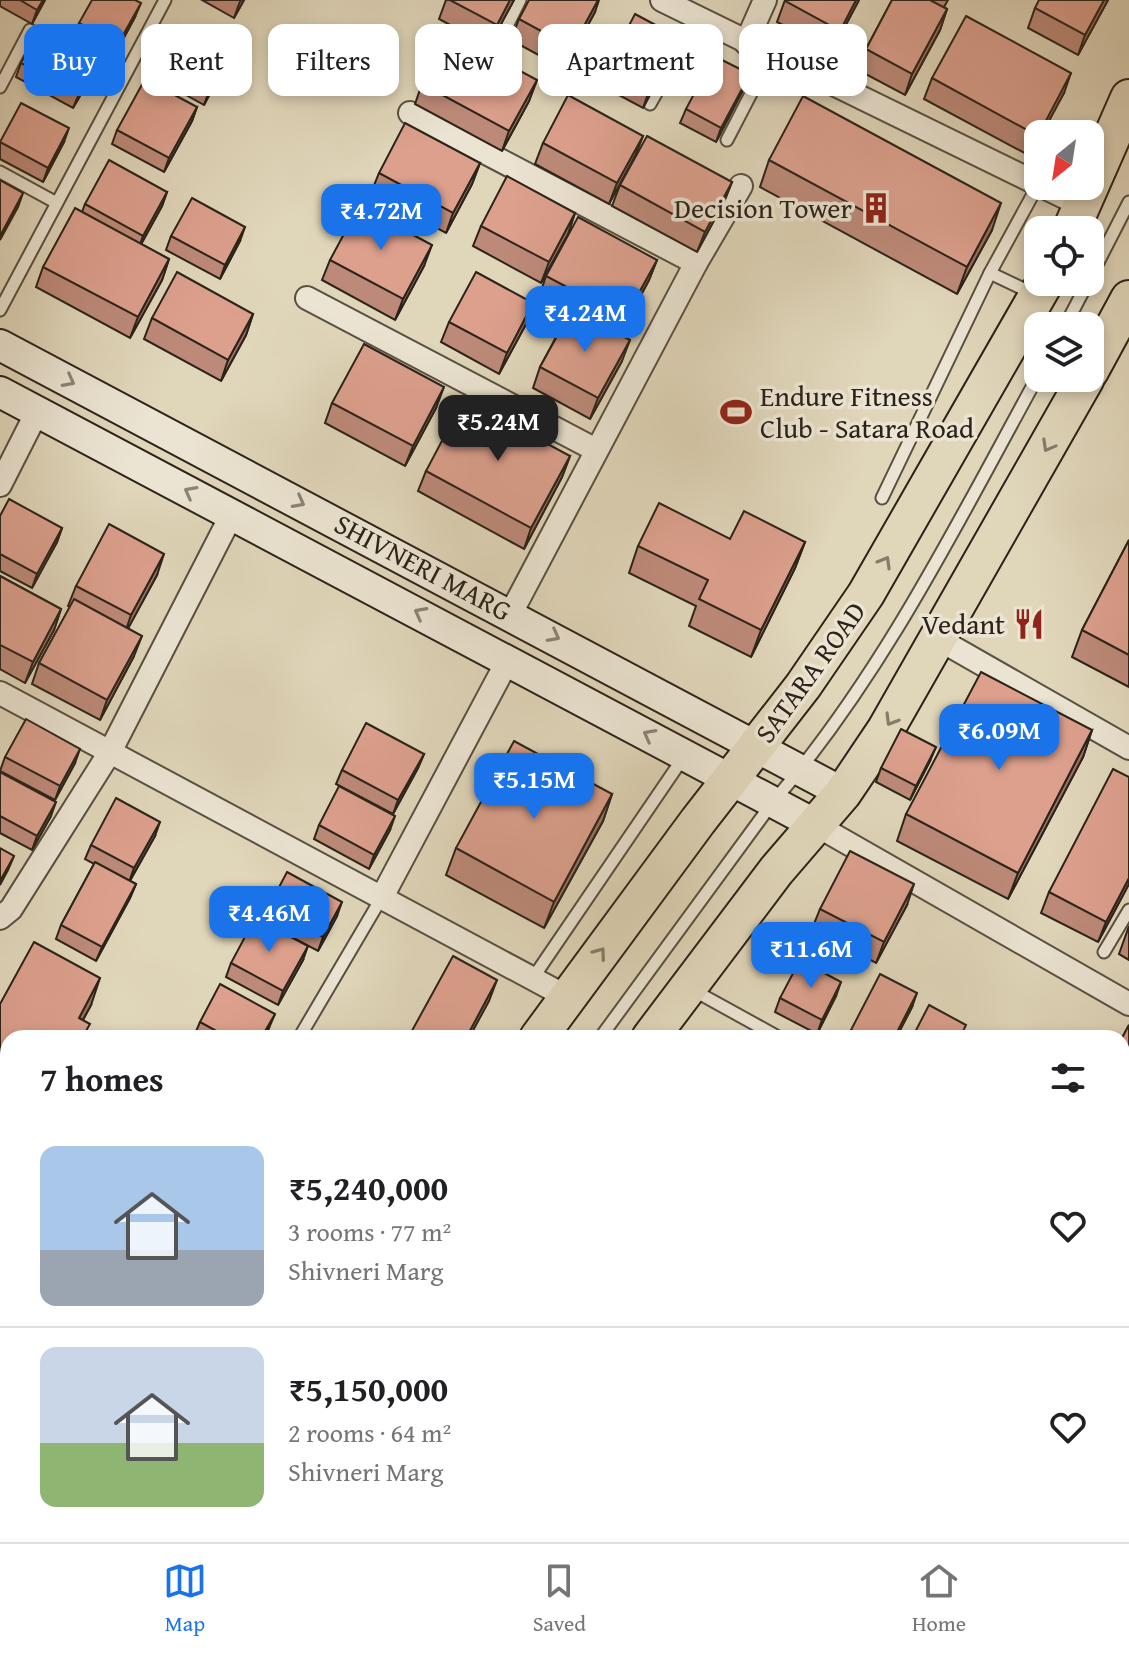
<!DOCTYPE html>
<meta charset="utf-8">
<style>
:root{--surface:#fff;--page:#f6f6f6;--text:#202124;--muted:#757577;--line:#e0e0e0;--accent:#1a73e8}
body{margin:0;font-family:"Gentium Book Plus",serif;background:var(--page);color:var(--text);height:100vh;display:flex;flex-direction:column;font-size:30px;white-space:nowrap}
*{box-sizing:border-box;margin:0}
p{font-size:26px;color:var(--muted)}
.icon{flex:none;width:44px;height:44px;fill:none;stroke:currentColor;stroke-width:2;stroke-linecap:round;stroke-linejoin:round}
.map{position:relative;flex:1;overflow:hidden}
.details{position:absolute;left:0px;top:1030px;width:1130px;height:512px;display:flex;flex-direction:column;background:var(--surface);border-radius:24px 24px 0 0;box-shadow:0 4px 12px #0003}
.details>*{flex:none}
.guide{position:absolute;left:24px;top:24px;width:1082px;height:72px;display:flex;gap:16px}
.needle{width:52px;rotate:210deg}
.tools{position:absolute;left:1024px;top:120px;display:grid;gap:16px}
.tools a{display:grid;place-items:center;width:80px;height:80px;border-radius:16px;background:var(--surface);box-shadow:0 4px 12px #0003;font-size:40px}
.price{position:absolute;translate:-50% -68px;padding:0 18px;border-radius:16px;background:var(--accent);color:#fff;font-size:26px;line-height:52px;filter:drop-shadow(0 2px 4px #0008)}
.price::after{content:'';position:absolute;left:50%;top:48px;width:24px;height:18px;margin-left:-12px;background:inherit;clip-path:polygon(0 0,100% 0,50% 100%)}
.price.on{background:#222;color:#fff}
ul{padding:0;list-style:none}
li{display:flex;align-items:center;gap:24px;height:200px;padding:0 40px}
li+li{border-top:2px solid var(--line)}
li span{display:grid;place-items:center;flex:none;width:224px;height:160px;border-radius:16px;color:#555}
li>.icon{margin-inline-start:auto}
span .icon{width:96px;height:96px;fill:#fffc;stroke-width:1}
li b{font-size:34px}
h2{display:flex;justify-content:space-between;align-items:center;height:96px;padding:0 40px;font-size:34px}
.tag{padding:0 28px;border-radius:16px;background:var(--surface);box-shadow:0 4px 12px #0003;font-size:28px;line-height:72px}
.tag.on{background:var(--accent);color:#fff}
.menu{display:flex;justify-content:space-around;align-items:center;height:112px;border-top:2px solid var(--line);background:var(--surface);font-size:22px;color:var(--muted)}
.menu a{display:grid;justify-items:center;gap:4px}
.menu .on{color:var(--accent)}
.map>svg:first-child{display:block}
</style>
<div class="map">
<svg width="1129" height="1542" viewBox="0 0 1129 1542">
<rect width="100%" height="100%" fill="#e0d6ba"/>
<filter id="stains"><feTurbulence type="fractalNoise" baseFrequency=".0025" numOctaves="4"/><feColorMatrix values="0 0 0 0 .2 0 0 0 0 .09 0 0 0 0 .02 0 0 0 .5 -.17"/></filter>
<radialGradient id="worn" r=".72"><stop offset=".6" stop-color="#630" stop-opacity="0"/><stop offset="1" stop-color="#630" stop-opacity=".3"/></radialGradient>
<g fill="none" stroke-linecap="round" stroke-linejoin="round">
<defs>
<g id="service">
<polyline points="508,24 520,0"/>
<polyline points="0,87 30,30"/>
<polyline points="650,104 698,19"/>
<polyline points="727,140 771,55"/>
<polyline points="0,172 55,202"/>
<polyline points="990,273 1034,294"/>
<polyline points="1090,278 1129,202"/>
<polyline points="0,310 165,0"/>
<polyline points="1065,326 1088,282"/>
<polyline points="882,498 990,273 1038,185"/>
<polyline points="1104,952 1129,910"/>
<polyline points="533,978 683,758"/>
<polyline points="693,990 780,1038"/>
<polyline points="299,1038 382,897"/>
<path d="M600 1038 773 802C883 674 958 522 1038 376"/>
<polyline points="1122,1218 1129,1221"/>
<polyline points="0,1348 8,1332"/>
<polyline points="1122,1458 1129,1462"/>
<polyline points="145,1542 149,1534"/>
<polyline points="242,1542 247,1534"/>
<polyline points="668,1542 672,1534"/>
</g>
<g id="minor">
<polyline points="662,0 1038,184"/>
<polyline points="746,43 765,0"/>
<polyline points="410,113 696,263"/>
<polyline points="1042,186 1083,206"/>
<polyline points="307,298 596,450"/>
<polyline points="0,485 37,412"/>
<polyline points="511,613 696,263 741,186"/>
<polyline points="940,640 1129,748"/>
<polyline points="0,693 567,997"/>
<polyline points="816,825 1129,1004"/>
<polyline points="382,897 508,660"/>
<polyline points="0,918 11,909 110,752 232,514"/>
<polyline points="0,1131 8,1135"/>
<polyline points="820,1534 837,1542"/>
<polyline points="564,1542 568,1534"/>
</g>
<g id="secondary">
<polyline points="0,345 843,793"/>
<polyline points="0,392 816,825"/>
</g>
<g id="trunk">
<polyline points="1071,230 1129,98"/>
<polyline points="1090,371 1129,299"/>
<polyline points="538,1038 698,821 803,686 866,594 1045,282"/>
<polyline points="650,1038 776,871 843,793 886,729 1086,378"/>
<polyline points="196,1542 201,1534"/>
<polyline points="286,1542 290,1534"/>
</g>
</defs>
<use href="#service" stroke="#585041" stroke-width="15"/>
<use href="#minor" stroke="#585041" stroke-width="26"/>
<use href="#secondary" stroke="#2b2319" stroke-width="34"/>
<use href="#trunk" stroke="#2b2319" stroke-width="40"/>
<use href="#service" stroke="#ebe4d2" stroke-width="11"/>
<use href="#minor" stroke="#ebe4d2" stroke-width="22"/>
<use href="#secondary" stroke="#ebe4d2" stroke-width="30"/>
<use href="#trunk" stroke="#e0d6ba" stroke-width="36"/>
</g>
<g fill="#bd8a79" stroke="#2b2319" stroke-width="2">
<polygon points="0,0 45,0 32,24 0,6"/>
<polygon points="202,0 244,0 234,18"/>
<polygon points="446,0 514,0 489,46 439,19"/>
<polygon points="785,0 859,0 832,51 777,22"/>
<polygon points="892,0 948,0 944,7 947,9 940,30 905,95 858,70 866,49"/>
<polygon points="1108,0 1078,55 1028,28 1035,8"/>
<polygon points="595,12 564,69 511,40 519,19"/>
<polygon points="135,17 113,58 74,37 79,23"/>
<polygon points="673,51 643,108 600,85 605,71"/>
<polygon points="157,62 224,67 204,105 152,76"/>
<polygon points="21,63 94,72 73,108 16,77"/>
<polygon points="932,78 1064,93 1038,134 1038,142 1030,156 924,99"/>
<polygon points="537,80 529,101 502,151 415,104 422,84"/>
<polygon points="744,88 716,142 680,123 686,109"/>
<polygon points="197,107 192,121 164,172 112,144 117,130"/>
<polygon points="643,136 635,156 609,204 535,164 543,143"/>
<polygon points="0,141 64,142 43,182 0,159"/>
<polygon points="769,160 992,230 957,294 760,187"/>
<polygon points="480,163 472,184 446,233 371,193 379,173"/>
<polygon points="732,182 724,202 697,252 612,206 620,185"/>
<polygon points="167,192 162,206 141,244 169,259 162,280 130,338 36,287 43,267 82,212 85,204"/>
<polygon points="575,213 568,234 541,283 473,246 481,226"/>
<polygon points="171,236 240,241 220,279 166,250"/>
<polygon points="330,260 424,266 395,320 322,280"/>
<polygon points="657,260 649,280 620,335 622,361 590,419 533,388 540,367 569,313 539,297 546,276"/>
<polygon points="533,303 526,324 499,374 441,342 449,322"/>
<polygon points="253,314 246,335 221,381 144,339 152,318"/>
<polygon points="332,403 436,408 405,466 325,423"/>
<polygon points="570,456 562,477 524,549 418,491 426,471"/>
<polygon points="0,516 62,528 57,542 32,588 0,571"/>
<polygon points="730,539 805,542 795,568 751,657 689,626 696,606 629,573 638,546"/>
<polygon points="1129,540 1129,687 1072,657 1082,630"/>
<polygon points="157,575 128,628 134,656 100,720 32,684 39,663 70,607 68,606 76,586"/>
<polygon points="0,576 61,609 54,630 25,683 0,669"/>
<polygon points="1092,730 1083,757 1008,899 897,841 906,814"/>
<polygon points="424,754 418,768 393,814 336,784 342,770"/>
<polygon points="5,757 75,763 55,800 0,771"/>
<polygon points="930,761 910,800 876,782 881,768"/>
<polygon points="0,772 51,816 32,850 0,833"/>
<polygon points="1129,777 1129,884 1098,942 1041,913 1049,892"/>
<polygon points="612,794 603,821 544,928 446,875 456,848"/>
<polygon points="319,825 390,830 369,869 314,839"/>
<polygon points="155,836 130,881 136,884 130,898 96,961 56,939 61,925 94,864 85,859 91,845"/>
<polygon points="907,905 876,963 812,929 820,909"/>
<polygon points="268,908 337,916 318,951 263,922"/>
<polygon points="1129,926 1129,960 1119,954"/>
<polygon points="303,960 278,1005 226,977 231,963"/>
<polygon points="836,996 817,1034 775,1012 780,998"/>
<polygon points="0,1004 91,1005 83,1020 8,1038 8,1109 1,1121 0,1120"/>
<polygon points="912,1007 896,1038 848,1038 851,1030"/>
<polygon points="200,1022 269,1028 264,1038 197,1038 194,1036"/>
<polygon points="1129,1025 1129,1086 1122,1083 1122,1038"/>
<polygon points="1122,1111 1129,1115 1129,1184 1127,1188 1122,1185"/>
<polygon points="1129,1350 1129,1434 1128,1436 1122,1433 1122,1363"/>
<polygon points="8,1493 8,1534 128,1534 125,1542 0,1542 0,1507"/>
<polygon points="947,1534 1023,1534 1019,1542 961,1542"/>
</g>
<g fill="#9a7063" stroke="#2b2319" stroke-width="2">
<polygon points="43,0 45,0 32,24 37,10"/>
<polygon points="241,0 244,0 234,18 239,4"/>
<polygon points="510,0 514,0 489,46 497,25"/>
<polygon points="598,0 599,0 595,12 564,69 572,48"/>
<polygon points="856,0 859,0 832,51 840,31"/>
<polygon points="1104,0 1108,0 1078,55 1085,35"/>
<polygon points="141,3 135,17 113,58 118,44"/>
<polygon points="947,9 940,30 905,95 912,74"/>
<polygon points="678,37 673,51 643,108 648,94"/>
<polygon points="229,53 224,67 204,105 209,91"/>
<polygon points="99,58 94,72 73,108 79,94"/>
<polygon points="1071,73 1064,93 1042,134 1038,134"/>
<polygon points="750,74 744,88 716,142 721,128"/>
<polygon points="537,80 529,101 502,151 509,131"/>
<polygon points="197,107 192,121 164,172 169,158"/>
<polygon points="69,128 64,142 43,182 48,168"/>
<polygon points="1038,135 1038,142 1030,156"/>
<polygon points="643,136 635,156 609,204 617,183"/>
<polygon points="480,163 472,184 446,233 453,213"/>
<polygon points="732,182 724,202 697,252 705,232"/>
<polygon points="167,192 162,206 138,250 143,236"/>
<polygon points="23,193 18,207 0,240 0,236"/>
<polygon points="1001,203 992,230 957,294 967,267"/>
<polygon points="575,213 568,234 541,283 549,262"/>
<polygon points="245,227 240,241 220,279 225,265"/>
<polygon points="432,245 424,266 395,320 403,299"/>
<polygon points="169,259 162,280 130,338 138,317"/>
<polygon points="657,260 649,280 617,339 625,318"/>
<polygon points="533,303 526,324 499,374 507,353"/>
<polygon points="253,314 246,335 221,381 228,360"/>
<polygon points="630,340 622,361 590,419 598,398"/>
<polygon points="444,387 436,408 405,466 413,446"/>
<polygon points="570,456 562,477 524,549 531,528"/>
<polygon points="62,528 57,542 32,588 37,574"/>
<polygon points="805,542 795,568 751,657 761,630"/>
<polygon points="164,554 157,575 124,636 131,615"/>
<polygon points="61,609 54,630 25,683 33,662"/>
<polygon points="142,636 134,656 100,720 107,700"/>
<polygon points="1092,730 1083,757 1008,899 1018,873"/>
<polygon points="936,747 930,761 910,800 916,786"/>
<polygon points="80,749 75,763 55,800 60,786"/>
<polygon points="424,754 418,768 393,814 398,800"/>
<polygon points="612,794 603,821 544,928 554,902"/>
<polygon points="56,802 51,816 32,850 37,836"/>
<polygon points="395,816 390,830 369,869 374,855"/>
<polygon points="160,822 155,836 129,882 134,868"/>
<polygon points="14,856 8,870 0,885 0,881"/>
<polygon points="1129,878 1129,884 1098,942 1106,922"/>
<polygon points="136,884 130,898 96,961 102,947"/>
<polygon points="914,884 907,905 876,963 884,942"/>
<polygon points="342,902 337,916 318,951 323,937"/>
<polygon points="308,946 303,960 278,1005 283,991"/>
<polygon points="100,978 91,1005 73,1038 79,1018"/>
<polygon points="497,980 489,1001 469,1038 466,1038"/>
<polygon points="841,982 836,996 817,1034 822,1020"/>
<polygon points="917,993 912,1007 896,1038 894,1038"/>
<polygon points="275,1014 269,1028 264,1038 261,1038"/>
<polygon points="8,1103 8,1109 1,1121"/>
<polygon points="1129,1298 1129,1302 1122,1316 1122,1311"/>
<polygon points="1019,1534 1023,1534 1019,1542 1015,1542"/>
</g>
<g fill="#dca08d" stroke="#2b2319" stroke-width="2">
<polygon points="20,0 43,0 37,10"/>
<polygon points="92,0 135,0 141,3 118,44 79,23"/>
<polygon points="450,0 510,0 497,25"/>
<polygon points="529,0 598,0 572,48 519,19"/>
<polygon points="785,0 856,0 840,31 785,1"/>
<polygon points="892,0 930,0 947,9 912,74 866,49"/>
<polygon points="1039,0 1104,0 1085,35 1035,8"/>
<polygon points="635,14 678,37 648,94 605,71"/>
<polygon points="966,16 1071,73 1038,136 932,78"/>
<polygon points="177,25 229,53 209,91 157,62"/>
<polygon points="41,26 99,58 79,94 21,63"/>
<polygon points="450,33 537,80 509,131 422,84"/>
<polygon points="714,56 750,74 721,128 686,109"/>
<polygon points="145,79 197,107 169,158 117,130"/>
<polygon points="568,95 643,136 617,183 543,143"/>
<polygon points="803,96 1001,203 967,267 769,160"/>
<polygon points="21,103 69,128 48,168 0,142"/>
<polygon points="405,123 480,163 453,213 379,173"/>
<polygon points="647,136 732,182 705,232 620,185"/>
<polygon points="109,160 167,192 143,236 85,204"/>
<polygon points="507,176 575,213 549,262 481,226"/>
<polygon points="0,180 23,193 0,236"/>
<polygon points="192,198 245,227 225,265 171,236"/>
<polygon points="359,206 432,245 403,299 330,260"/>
<polygon points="75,208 169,259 138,317 43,267"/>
<polygon points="578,217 657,260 625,318 546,276"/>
<polygon points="177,272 253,314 228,360 152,318"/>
<polygon points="476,272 533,303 507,353 449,322"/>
<polygon points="572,309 630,340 598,398 540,367"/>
<polygon points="364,344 444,387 413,446 332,403"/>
<polygon points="464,399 570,456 531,528 426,471"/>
<polygon points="9,499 62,528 37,574 0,554 0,516"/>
<polygon points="659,503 730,539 744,511 805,542 761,630 699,599 708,580 638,546"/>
<polygon points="109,524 164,554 131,615 76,586"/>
<polygon points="1129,540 1129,655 1082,630"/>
<polygon points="0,576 61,609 33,662 0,645"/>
<polygon points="74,599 142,636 107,700 39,663"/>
<polygon points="981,672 1092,730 1018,873 906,814"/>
<polygon points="26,719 80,749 60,786 5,757"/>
<polygon points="366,723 424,754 398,800 342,770"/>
<polygon points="901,729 936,747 916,786 881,768"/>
<polygon points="514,741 612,794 554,902 456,848"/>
<polygon points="1113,769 1129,777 1129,878 1106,922 1049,892"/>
<polygon points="0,772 56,802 37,836 0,816"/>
<polygon points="339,786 395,816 374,855 319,825"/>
<polygon points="116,798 160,822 134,868 91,845"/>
<polygon points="0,848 14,856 0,881"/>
<polygon points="850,851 914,884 884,942 820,909"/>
<polygon points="95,862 136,884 102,947 61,925"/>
<polygon points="287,872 342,902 323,937 268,908"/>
<polygon points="255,918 308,946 283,991 231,963"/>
<polygon points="34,942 100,978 79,1018 90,1024 82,1038 8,1038 8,1093 0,1088 0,1004"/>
<polygon points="453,956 497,980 466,1038 408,1038"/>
<polygon points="800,960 841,982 822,1020 780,998"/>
<polygon points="880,974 917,993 894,1038 868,1038 851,1030"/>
<polygon points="220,984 275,1014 261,1038 229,1038 200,1022"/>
<polygon points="929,1005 966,1025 960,1038 912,1038"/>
<polygon points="1129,1025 1129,1062 1122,1058 1122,1038"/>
<polygon points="1122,1111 1129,1115 1129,1172 1122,1168"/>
<polygon points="1122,1242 1129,1245 1129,1298 1122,1311"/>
<polygon points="1129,1350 1129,1420 1122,1416 1122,1363"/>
<polygon points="8,1493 8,1514 0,1509 0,1507"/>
<polygon points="1122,1501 1129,1504 1129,1508 1122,1524"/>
<polygon points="0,1527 8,1532 8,1534 12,1534 25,1542 0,1542"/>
<polygon points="43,1534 126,1534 121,1542 57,1542"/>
<polygon points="701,1534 738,1534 751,1541 751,1542 697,1542"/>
<polygon points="992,1534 1019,1534 1015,1542 1006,1542"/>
<polygon points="1064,1534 1118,1534 1114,1542 1061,1542"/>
</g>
<defs><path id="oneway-chevron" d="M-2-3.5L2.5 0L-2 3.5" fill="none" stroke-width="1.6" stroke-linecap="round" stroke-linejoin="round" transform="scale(2)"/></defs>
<g stroke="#8b8476">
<use href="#oneway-chevron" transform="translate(69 381) rotate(28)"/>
<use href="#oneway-chevron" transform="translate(190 492) rotate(-152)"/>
<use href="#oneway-chevron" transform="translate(299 502) rotate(28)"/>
<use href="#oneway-chevron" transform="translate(420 613) rotate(-152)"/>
<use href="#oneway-chevron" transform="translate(554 636) rotate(28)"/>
<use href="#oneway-chevron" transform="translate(649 735) rotate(-152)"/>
</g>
<g stroke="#867c6a">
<use href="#oneway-chevron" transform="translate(1048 446) rotate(119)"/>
<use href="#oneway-chevron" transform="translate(885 562) rotate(-60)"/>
<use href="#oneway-chevron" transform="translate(891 720) rotate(121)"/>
<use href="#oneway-chevron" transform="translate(600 953) rotate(-54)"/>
</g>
<defs>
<symbol id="building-bare" viewBox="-9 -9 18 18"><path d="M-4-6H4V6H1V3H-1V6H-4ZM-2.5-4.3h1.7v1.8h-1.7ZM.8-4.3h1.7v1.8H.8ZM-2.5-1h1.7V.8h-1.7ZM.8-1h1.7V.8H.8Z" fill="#8f2418" stroke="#ebe4d2" stroke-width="2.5" paint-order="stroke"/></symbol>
<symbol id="stadium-bare" viewBox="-9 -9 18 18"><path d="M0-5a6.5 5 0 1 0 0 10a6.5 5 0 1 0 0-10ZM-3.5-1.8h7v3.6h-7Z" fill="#8f2418" stroke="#ebe4d2" stroke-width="2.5" paint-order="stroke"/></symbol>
<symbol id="restaurant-bare" viewBox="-9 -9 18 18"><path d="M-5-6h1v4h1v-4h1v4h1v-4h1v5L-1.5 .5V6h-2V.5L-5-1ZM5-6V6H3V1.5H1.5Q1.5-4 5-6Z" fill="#8f2418" stroke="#ebe4d2" stroke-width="2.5" paint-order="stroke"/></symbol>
</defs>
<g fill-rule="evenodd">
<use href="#building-bare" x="854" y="186" width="44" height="44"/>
<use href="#stadium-bare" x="714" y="390" width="44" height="44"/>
<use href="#restaurant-bare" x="1007" y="602" width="44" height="44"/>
</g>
<g text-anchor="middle" stroke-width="7" stroke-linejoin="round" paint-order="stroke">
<g font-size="28" fill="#2b2319" stroke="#ebe4d2" text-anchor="end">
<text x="852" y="218">Decision Tower</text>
<text x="760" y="406" text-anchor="start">Endure Fitness<tspan x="760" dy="32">Club - Satara Road</tspan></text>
<text x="1005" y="634">Vedant</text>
</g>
<g font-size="28" fill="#2b2319" stroke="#ebe4d2">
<text transform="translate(423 567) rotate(28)" y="10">SHIVNERI MARG</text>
<text transform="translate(810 672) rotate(-54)" y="10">SATARA ROAD</text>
</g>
</g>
<rect width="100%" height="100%" filter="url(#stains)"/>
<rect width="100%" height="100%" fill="url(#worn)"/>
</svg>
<div class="tools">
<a><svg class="needle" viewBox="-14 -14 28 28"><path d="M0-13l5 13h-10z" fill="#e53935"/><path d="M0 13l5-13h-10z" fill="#757577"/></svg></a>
<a><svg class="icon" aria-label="locate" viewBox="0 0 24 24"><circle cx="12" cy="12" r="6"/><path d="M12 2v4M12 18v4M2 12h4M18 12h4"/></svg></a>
<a><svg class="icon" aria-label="layers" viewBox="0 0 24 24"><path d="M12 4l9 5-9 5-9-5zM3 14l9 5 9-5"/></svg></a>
</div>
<b class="price" style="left:381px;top:252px">₹4.72M</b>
<b class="price" style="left:585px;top:354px">₹4.24M</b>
<b class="price on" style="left:498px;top:463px">₹5.24M</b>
<b class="price" style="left:999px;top:772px">₹6.09M</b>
<b class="price" style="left:534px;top:821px">₹5.15M</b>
<b class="price" style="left:269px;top:954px">₹4.46M</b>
<b class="price" style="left:811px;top:990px">₹11.6M</b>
<div class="guide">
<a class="tag on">Buy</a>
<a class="tag">Rent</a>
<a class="tag">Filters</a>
<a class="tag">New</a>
<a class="tag">Apartment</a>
<a class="tag">House</a>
</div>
<section class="details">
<h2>7 homes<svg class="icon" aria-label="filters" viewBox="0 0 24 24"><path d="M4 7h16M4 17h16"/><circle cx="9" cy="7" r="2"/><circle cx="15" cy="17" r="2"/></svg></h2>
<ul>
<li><span style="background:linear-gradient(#a9c7e8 65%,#9aa5b1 0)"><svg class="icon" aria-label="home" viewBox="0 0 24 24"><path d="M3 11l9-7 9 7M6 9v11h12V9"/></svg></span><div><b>₹5,240,000</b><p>3 rooms · 77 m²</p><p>Shivneri Marg</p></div><svg class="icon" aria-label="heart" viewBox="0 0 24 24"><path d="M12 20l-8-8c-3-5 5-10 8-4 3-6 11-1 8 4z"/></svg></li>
<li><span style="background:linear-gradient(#c9d6e8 60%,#8fb573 0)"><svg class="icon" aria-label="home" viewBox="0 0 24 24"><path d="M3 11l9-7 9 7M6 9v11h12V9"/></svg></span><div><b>₹5,150,000</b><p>2 rooms · 64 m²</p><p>Shivneri Marg</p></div><svg class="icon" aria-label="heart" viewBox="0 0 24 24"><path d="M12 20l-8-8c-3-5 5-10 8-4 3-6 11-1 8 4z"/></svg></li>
</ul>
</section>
</div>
<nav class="menu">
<a class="on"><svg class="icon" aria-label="map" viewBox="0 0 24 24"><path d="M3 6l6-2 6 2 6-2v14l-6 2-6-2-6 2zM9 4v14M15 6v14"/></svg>Map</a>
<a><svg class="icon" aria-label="saved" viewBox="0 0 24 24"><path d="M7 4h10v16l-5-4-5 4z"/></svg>Saved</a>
<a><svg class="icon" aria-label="home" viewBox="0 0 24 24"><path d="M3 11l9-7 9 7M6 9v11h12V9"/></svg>Home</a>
</nav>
